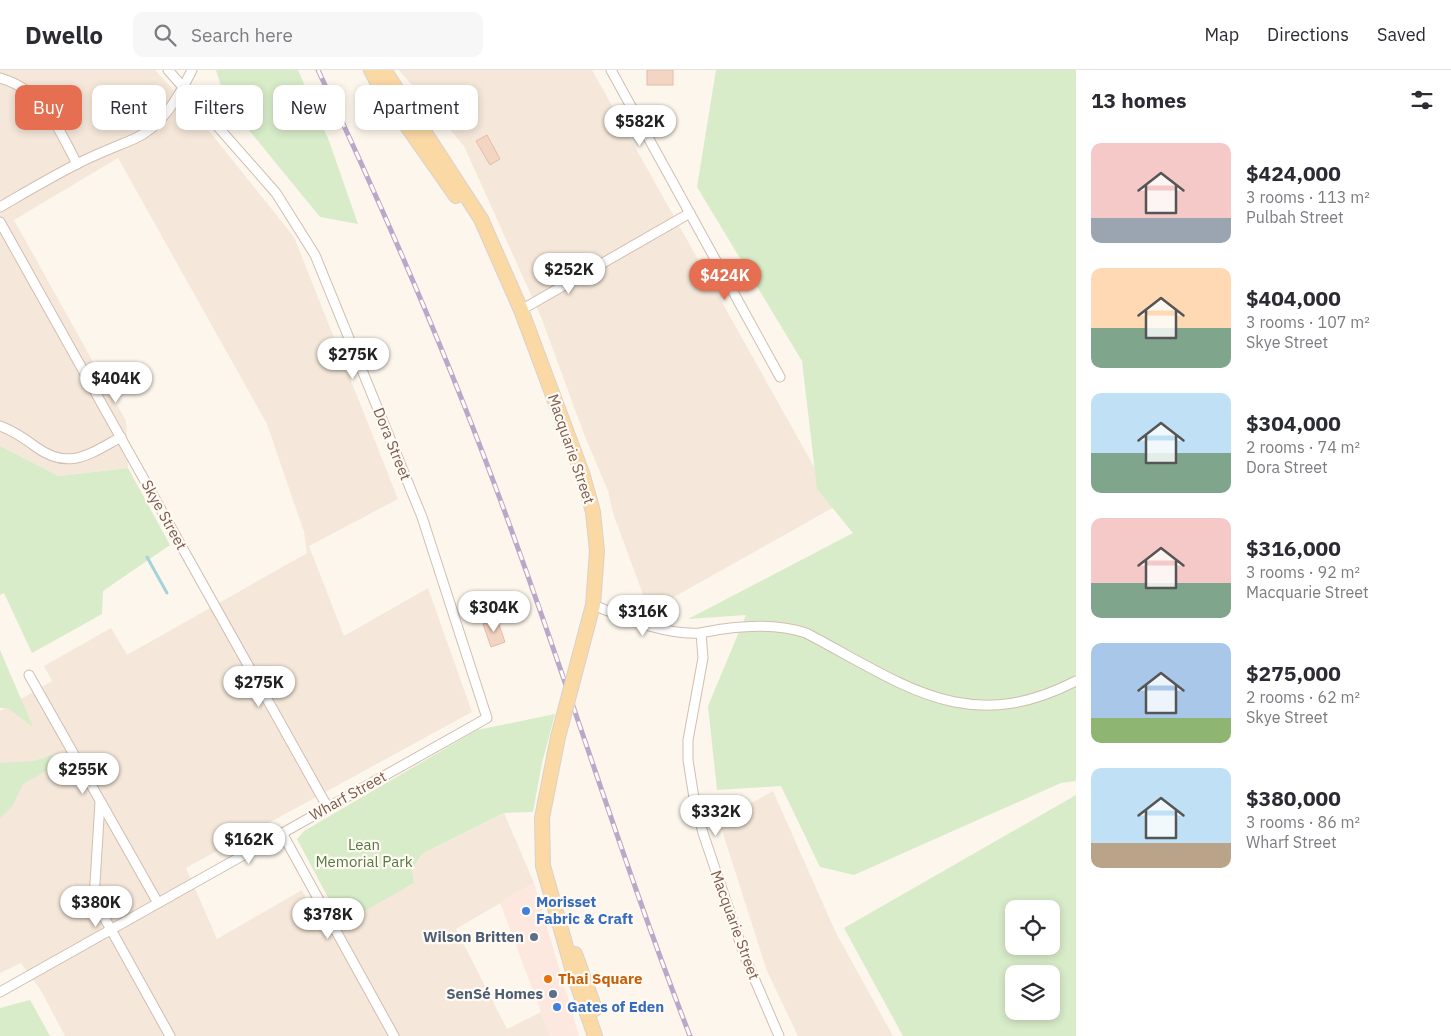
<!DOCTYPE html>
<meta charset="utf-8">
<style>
:root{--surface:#fff;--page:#f7f7f7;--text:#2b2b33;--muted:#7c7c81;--line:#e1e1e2;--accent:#e76f51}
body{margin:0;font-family:"IBM Plex Sans",sans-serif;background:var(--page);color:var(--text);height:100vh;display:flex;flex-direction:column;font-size:19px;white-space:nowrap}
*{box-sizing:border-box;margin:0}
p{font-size:16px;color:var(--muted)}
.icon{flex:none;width:28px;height:28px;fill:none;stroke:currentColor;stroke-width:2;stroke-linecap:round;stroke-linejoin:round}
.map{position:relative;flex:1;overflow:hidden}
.sheet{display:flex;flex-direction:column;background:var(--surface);width:375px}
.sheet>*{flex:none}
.hud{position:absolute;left:15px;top:15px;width:475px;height:45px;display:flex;gap:10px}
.controls{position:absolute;left:1005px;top:830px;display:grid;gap:10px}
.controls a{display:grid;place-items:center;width:55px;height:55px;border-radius:10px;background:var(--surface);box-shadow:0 2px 8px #0003;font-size:25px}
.price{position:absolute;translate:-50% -42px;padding:0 11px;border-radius:18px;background:#fff;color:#222;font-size:16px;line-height:32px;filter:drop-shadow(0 1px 2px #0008)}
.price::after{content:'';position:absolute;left:50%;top:30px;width:15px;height:11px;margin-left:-8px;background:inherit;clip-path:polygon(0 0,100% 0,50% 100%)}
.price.current{background:var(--accent);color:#fff}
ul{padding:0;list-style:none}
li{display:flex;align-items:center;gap:15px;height:125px;padding:0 15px}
li span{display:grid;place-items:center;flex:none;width:140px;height:100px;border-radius:10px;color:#555}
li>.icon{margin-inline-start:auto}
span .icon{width:60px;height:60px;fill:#fffc;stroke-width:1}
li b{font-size:21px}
h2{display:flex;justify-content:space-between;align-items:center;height:60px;padding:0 15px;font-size:21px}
.tag{padding:0 18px;border-radius:10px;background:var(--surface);box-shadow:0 2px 8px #0003;font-size:18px;line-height:45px}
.tag.current{background:var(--accent);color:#fff}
header{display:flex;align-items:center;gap:30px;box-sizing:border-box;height:70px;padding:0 25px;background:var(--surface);border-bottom:1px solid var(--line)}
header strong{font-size:24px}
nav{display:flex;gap:28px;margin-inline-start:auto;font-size:18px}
.search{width:350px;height:45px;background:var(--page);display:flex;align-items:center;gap:12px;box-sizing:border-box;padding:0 18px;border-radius:10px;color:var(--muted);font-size:19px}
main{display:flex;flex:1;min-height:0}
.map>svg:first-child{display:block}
</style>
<header>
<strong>Dwello</strong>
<div class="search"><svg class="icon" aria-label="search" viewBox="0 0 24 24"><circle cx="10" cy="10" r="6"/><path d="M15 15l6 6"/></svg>Search here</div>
<nav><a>Map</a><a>Directions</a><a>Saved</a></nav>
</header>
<main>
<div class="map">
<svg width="1076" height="966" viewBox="0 0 1076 966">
<rect width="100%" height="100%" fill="#fdf6ec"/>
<g fill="#f5e8da">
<polygon points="0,0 155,0 197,46 294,167 398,429 309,476 344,566 428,518 472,642 186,798 217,869 302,820 324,862 414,813 412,800 422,784 504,743 534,813 456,859 507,959 541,942 550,966 65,966 40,919 21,893 0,903 0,641 52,611 44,596 111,558 127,585 307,483 304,462 267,354 118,88 14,150 126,351 128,398 59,406 0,376"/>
<polygon points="399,0 592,0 836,436 649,541 613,443 608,421 584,364 541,247 464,76"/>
<polygon points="773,721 836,863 893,966 798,966 767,901 719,751"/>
</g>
<polygon fill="#fde8e0" points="534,813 579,966 550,966 500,833"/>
<g fill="#d8ecc9" fill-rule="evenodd">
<polygon points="216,0 298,0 329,71 358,154 320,147 226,32"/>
<polygon points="716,0 1076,0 1076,711 1061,713 854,805 820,797 781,716 717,720 708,636 746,545 688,549 853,463 817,419 802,291 697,117"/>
<polygon points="0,376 59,406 128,398 170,475 103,521 102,544 32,583 4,523 0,525"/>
<polygon points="0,580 33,657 8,638 0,638"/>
<polygon points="555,644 542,693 533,742 504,743 422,784 412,800 414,813 342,854 297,769 304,761 477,660"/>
<polygon points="52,685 55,696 23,714 13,735 0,749 0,693 34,691"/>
<path d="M1076 725V966H903L844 858ZM1014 839H1051V876H1014ZM1014 904H1051V941H1014Z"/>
<polygon points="30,930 50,966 0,966 0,938"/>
</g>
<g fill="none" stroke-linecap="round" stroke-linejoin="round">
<polyline stroke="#a5d3da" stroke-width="3" points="147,487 167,523"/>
</g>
<g fill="#f3d5c3" stroke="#e6bba3">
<rect x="647" y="0" width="26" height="15"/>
<polygon points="487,65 500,89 490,95 476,71"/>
<polygon points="497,549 505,572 491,577 483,554"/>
</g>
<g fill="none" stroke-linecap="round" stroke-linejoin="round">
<defs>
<g id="minor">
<polyline points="611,0 780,307"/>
<path d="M0 8C43 20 58 57 77 94"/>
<path d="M0 137C26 122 51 107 77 94 96 84 115 77 134 69 162 57 179 26 192 0"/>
<polyline points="0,152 328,738"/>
<polyline points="521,240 690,143"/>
<path d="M0 356C14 361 24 368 36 377 69 401 90 384 121 367"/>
<path d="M593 535C627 548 662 565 700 563 707 562 715 560 723 559 751 555 779 554 806 563 902 613 966 668 1076 611"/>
<polyline points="701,563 703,588 688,670 688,690 694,728 703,763 745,887 779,966"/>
<polyline points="29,605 158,833"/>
<polyline points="100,732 94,829 170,966"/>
<polyline points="282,763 394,966"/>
<polyline points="0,922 487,648 422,447 315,185 276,123 168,0"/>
</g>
<g id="primary">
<polyline points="371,0 381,19 456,126"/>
<polyline points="384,0 481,149 521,240 582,403 593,442 597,481 593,535 580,584"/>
<polyline points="558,667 542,748 543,796 574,905 595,966"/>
<polyline points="575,884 595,939"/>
</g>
</defs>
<use href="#minor" stroke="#d1beb0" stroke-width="11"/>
<use href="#primary" stroke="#dad1cd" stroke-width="16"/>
<use href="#minor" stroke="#fff" stroke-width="9"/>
<use href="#primary" stroke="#fbd9a5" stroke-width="14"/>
<defs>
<path id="rail" d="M318 0C383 138 444 278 497 421 565 602 620 786 690 966"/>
</defs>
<use href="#rail" stroke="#b9a8c9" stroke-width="5"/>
<use href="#rail" stroke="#fffaf3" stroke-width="3" stroke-dasharray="9" stroke-linecap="butt"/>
<defs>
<polyline id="primary-bridge" points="558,667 580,584"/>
</defs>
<use href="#primary-bridge" stroke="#dad1cd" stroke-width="16" stroke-linecap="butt"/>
<use href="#primary-bridge" stroke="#fbd9a5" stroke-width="14"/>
</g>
<g fill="#3f7fe0" stroke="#fffaf3" stroke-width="2">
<circle cx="526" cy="841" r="5"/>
<circle cx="557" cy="937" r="5"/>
</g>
<g fill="#5c6f8a" stroke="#fffaf3" stroke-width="2">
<circle cx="534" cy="867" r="5"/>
<circle cx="553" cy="924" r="5"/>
</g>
<circle fill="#e8710a" stroke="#fffaf3" stroke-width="2" cx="548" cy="909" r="5"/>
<g text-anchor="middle" stroke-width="4.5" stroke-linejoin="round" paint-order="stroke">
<g font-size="15" fill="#7a5c4d" stroke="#fffaf3">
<text transform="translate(392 374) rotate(68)" y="5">Dora Street</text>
<text transform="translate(571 379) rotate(71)" y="5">Macquarie Street</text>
<text transform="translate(164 445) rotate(61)" y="5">Skye Street</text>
<text transform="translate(348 726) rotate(-29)" y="5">Wharf Street</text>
<text transform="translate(735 855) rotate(70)" y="5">Macquarie Street</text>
</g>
<g font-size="15" fill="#537a41" stroke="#fffaf3">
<text x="364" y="780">Lean<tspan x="364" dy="17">Memorial Park</tspan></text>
</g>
<g font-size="15" font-weight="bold" fill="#366cbe" stroke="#fffaf3" text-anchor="start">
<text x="536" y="837">Morisset<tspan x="536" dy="17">Fabric &amp; Craft</tspan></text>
<text x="567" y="942">Gates of Eden</text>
</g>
<g font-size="15" font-weight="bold" fill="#4e5e75" stroke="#fffaf3" text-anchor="end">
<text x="524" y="872">Wilson Britten</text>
<text x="543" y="929">SenSé Homes</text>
</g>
<g font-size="15" font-weight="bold" fill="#c56008" stroke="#fffaf3" text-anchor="start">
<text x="558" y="914">Thai Square</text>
</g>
</g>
</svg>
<div class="controls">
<a><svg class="icon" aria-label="locate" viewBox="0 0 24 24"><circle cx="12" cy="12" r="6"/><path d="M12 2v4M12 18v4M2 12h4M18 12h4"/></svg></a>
<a><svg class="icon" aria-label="layers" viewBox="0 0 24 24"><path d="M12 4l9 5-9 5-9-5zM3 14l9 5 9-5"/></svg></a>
</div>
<b class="price" style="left:640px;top:77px">$582K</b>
<b class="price" style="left:569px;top:225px">$252K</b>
<b class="price current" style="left:725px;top:231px">$424K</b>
<b class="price" style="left:353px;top:310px">$275K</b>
<b class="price" style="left:116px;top:334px">$404K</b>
<b class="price" style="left:494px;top:563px">$304K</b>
<b class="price" style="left:643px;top:567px">$316K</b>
<b class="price" style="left:259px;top:638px">$275K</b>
<b class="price" style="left:83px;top:725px">$255K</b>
<b class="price" style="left:716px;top:767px">$332K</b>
<b class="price" style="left:249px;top:795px">$162K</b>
<b class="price" style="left:96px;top:858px">$380K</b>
<b class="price" style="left:328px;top:870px">$378K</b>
<div class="hud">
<a class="tag current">Buy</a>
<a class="tag">Rent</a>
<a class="tag">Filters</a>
<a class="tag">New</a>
<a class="tag">Apartment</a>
</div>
</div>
<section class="sheet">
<h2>13 homes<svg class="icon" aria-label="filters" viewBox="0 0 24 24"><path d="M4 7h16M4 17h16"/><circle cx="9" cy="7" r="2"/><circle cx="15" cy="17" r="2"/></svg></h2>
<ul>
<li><span style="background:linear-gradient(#f6c9c9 75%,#9aa5b1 0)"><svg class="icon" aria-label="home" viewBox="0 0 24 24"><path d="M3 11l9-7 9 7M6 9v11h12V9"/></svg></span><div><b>$424,000</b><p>3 rooms · 113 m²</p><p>Pulbah Street</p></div></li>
<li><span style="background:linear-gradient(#ffd9b3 60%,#7fa58c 0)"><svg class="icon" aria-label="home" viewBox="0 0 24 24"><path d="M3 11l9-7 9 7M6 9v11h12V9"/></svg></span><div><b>$404,000</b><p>3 rooms · 107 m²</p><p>Skye Street</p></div></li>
<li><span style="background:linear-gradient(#bfe0f5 60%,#7fa58c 0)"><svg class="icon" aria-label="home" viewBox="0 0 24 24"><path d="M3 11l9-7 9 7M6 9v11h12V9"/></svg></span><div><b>$304,000</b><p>2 rooms · 74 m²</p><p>Dora Street</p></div></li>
<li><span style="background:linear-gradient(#f6c9c9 65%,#7fa58c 0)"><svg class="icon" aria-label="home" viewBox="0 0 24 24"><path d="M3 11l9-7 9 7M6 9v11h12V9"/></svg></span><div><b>$316,000</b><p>3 rooms · 92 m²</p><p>Macquarie Street</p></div></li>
<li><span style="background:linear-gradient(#a9c7e8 75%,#8fb573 0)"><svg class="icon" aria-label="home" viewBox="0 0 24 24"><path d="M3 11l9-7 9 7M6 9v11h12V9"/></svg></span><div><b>$275,000</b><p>2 rooms · 62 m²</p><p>Skye Street</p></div></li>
<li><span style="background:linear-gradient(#bfe0f5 75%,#b9a48a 0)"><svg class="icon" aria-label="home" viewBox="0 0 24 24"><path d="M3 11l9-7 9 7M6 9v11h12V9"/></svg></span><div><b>$380,000</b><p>3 rooms · 86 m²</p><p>Wharf Street</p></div></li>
</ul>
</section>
</main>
